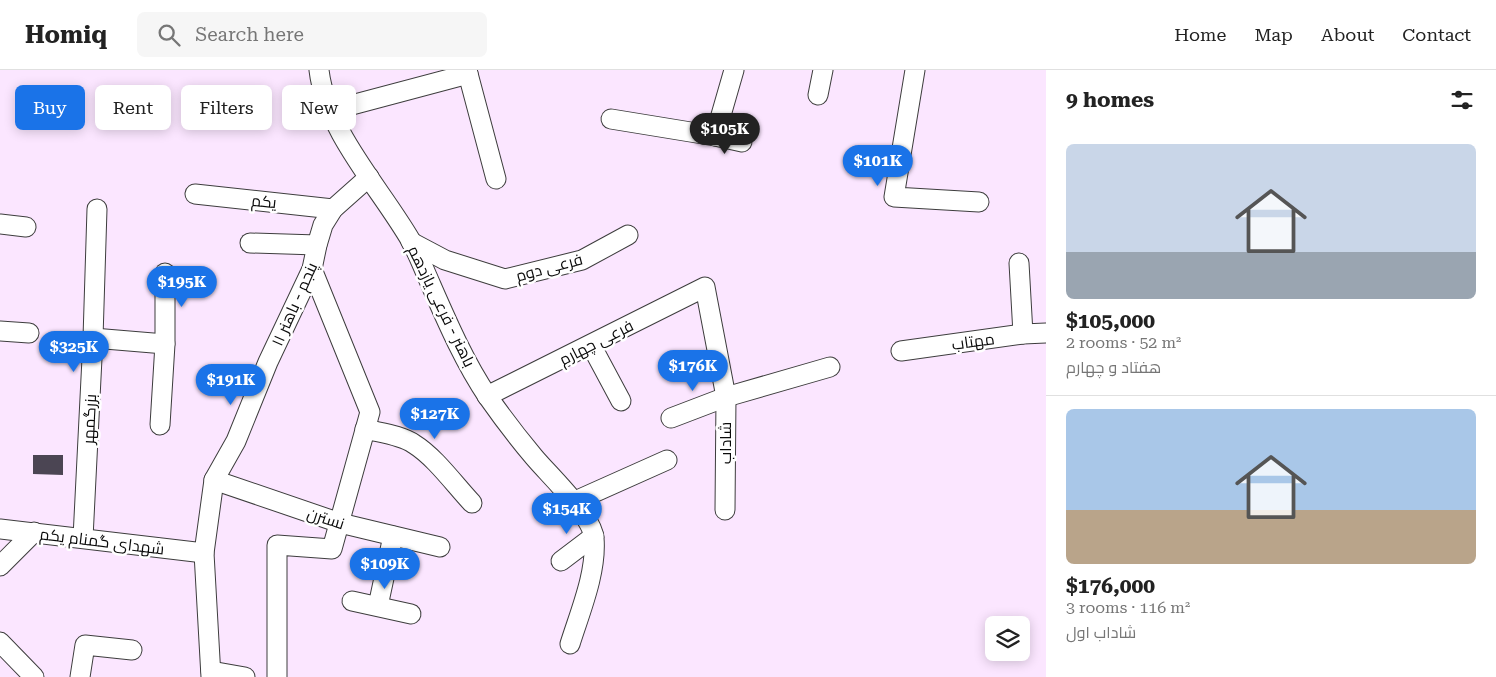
<!DOCTYPE html>
<meta charset="utf-8">
<style>
:root{--surface:#fff;--page:#f6f6f6;--text:#222;--muted:#767676;--line:#e0e0e0;--accent:#1a73e8}
body{margin:0;font-family:"Roboto Serif",Cairo,serif;background:var(--page);color:var(--text);height:100vh;display:flex;flex-direction:column;font-size:19px;white-space:nowrap}
*{box-sizing:border-box;margin:0}
p{font-size:16px;color:var(--muted)}
.icon{flex:none;width:28px;height:28px;fill:none;stroke:currentColor;stroke-width:2;stroke-linecap:round;stroke-linejoin:round}
.map{position:relative;flex:1;overflow:hidden}
.details{display:flex;flex-direction:column;background:var(--surface);width:450px}
.details>*{flex:none}
.guide{position:absolute;left:15px;top:15px;width:475px;height:45px;display:flex;gap:10px}
.tools{position:absolute;left:985px;top:546px;display:grid;gap:10px}
.tools a{display:grid;place-items:center;width:45px;height:45px;border-radius:8px;background:var(--surface);box-shadow:0 2px 12px #0003;font-size:25px}
.price{position:absolute;translate:-50% -42px;padding:0 11px;border-radius:18px;background:var(--accent);color:#fff;font-size:16px;line-height:32px;filter:drop-shadow(0 1px 2px #0008)}
.price::after{content:'';position:absolute;left:50%;top:30px;width:15px;height:11px;margin-left:-8px;background:inherit;clip-path:polygon(0 0,100% 0,50% 100%)}
.price.on{background:#222;color:#fff}
ul{padding:0;list-style:none}
li{display:grid;align-content:center;gap:10px;height:265px;padding:0 20px}
li+li{border-top:1px solid var(--line)}
li span{display:grid;place-items:center;height:155px;border-radius:8px;color:#555}
li>.icon{margin-inline-start:auto}
span .icon{width:90px;height:90px;fill:#fffc;stroke-width:1}
li b{font-size:21px}
h2{display:flex;justify-content:space-between;align-items:center;height:60px;padding:0 20px;font-size:21px}
.chip{padding:0 18px;border-radius:8px;background:var(--surface);box-shadow:0 2px 12px #0003;font-size:18px;line-height:45px}
.chip.on{background:var(--accent);color:#fff}
header{display:flex;align-items:center;gap:30px;box-sizing:border-box;height:70px;padding:0 25px;background:var(--surface);border-bottom:1px solid var(--line)}
header strong{font-size:24px}
nav{display:flex;gap:28px;margin-inline-start:auto;font-size:18px}
.search{width:350px;height:45px;background:var(--page);display:flex;align-items:center;gap:12px;box-sizing:border-box;padding:0 18px;border-radius:8px;color:var(--muted);font-size:19px}
main{display:flex;flex:1;min-height:0}
.map>svg:first-child{display:block}
</style>
<header>
<strong>Homiq</strong>
<div class="search"><svg class="icon" aria-label="search" viewBox="0 0 24 24"><circle cx="10" cy="10" r="6"/><path d="M15 15l6 6"/></svg>Search here</div>
<nav><a>Home</a><a>Map</a><a>About</a><a>Contact</a></nav>
</header>
<main>
<div class="map">
<svg width="1046" height="607" viewBox="0 0 1046 607">
<rect width="100%" height="100%" fill="#fbe6ff"/>
<polygon fill="#4b4553" points="33,385 63,385 63,405 33,404"/>
<g fill="none" stroke-linecap="round" stroke-linejoin="round">
<defs>
<g id="minor">
<path d="M319 0C326 61 381 119 411 171 417 182 422 194 427 206 445 247 463 290 488 327 502 347 518 368 534 387 549 405 592 445 594 468 597 502 580 542 570 574"/>
<polyline points="467,0 496,109"/>
<polyline points="915,0 894,127 979,132"/>
<polyline points="818,25 823,0"/>
<polyline points="329,41 468,4"/>
<polyline points="611,49 715,66 742,72"/>
<polyline points="715,66 734,0"/>
<polyline points="195,124 333,139"/>
<polyline points="0,154 26,157"/>
<polyline points="411,172 445,190 505,209 582,190 628,165"/>
<polyline points="250,173 317,175"/>
<polyline points="1019,193 1023,264"/>
<polyline points="165,203 165,274"/>
<polyline points="0,261 29,263"/>
<polyline points="93,268 165,274 160,355"/>
<polyline points="591,275 621,331"/>
<polyline points="901,281 1023,264 1046,263"/>
<polyline points="487,326 705,217 726,327 725,440"/>
<polyline points="671,348 726,327 830,297"/>
<path d="M365 359C381 363 401 365 414 374 435 387 455 415 472 433"/>
<polyline points="214,410 340,453 440,477"/>
<polyline points="573,432 667,390"/>
<polyline points="0,459 204,483"/>
<polyline points="83,468 93,268 97,139"/>
<polyline points="561,491 594,466"/>
<polyline points="0,496 34,462"/>
<polyline points="352,531 411,544"/>
<polyline points="378,536 393,466"/>
<polyline points="0,572 34,607"/>
<polyline points="211,601 245,607"/>
<polyline points="80,607 85,575 132,580"/>
<polyline points="211,607 204,483 214,410 236,371 268,292 312,199 317,175 323,155 333,139 369,107"/>
<polyline points="277,607 277,475 332,479 370,342 312,199"/>
</g>
</defs>
<use href="#minor" stroke="#3d3d3d" stroke-width="21"/>
<use href="#minor" stroke="#fff" stroke-width="19"/>
</g>
<g text-anchor="middle" stroke-width="5" stroke-linejoin="round" paint-order="stroke">
<g font-size="16" fill="#0a0a0a" stroke="#fff">
<text transform="translate(264 131) rotate(6)" y="6">یکم</text>
<text transform="translate(549 197) rotate(-15)" y="6">فرعی دوم</text>
<text transform="translate(294 234) rotate(-66)" y="6">پنجم - باهنر ۱۱</text>
<text transform="translate(442 236) rotate(64)" y="6">باهنر - فرعی یازدهم</text>
<text transform="translate(973 271) rotate(-8)" y="6">مهتاب</text>
<text transform="translate(596 272) rotate(-27)" y="6">فرعی چهارم</text>
<text transform="translate(89 349) rotate(-87)" y="6">بزرگمهر</text>
<text transform="translate(725 373) rotate(-90)" y="6">شاداب</text>
<text transform="translate(326 448) rotate(18)" y="6">نسترن</text>
<text transform="translate(102 471) rotate(7)" y="6">شهدای گمنام یکم</text>
</g>
</g>
</svg>
<div class="tools">
<a><svg class="icon" aria-label="layers" viewBox="0 0 24 24"><path d="M12 4l9 5-9 5-9-5zM3 14l9 5 9-5"/></svg></a>
</div>
<b class="price on" style="left:725px;top:85px">$105K</b>
<b class="price" style="left:878px;top:117px">$101K</b>
<b class="price" style="left:182px;top:238px">$195K</b>
<b class="price" style="left:74px;top:303px">$325K</b>
<b class="price" style="left:693px;top:322px">$176K</b>
<b class="price" style="left:231px;top:336px">$191K</b>
<b class="price" style="left:435px;top:370px">$127K</b>
<b class="price" style="left:567px;top:465px">$154K</b>
<b class="price" style="left:385px;top:520px">$109K</b>
<div class="guide">
<a class="chip on">Buy</a>
<a class="chip">Rent</a>
<a class="chip">Filters</a>
<a class="chip">New</a>
</div>
</div>
<section class="details">
<h2>9 homes<svg class="icon" aria-label="filters" viewBox="0 0 24 24"><path d="M4 7h16M4 17h16"/><circle cx="9" cy="7" r="2"/><circle cx="15" cy="17" r="2"/></svg></h2>
<ul>
<li><span style="background:linear-gradient(#c9d6e8 70%,#9aa5b1 0)"><svg class="icon" aria-label="home" viewBox="0 0 24 24"><path d="M3 11l9-7 9 7M6 9v11h12V9"/></svg></span><div><b>$105,000</b><p>2 rooms · 52 m²</p><p>هفتاد و چهارم</p></div></li>
<li><span style="background:linear-gradient(#a9c7e8 65%,#b9a48a 0)"><svg class="icon" aria-label="home" viewBox="0 0 24 24"><path d="M3 11l9-7 9 7M6 9v11h12V9"/></svg></span><div><b>$176,000</b><p>3 rooms · 116 m²</p><p>شاداب اول</p></div></li>
</ul>
</section>
</main>
